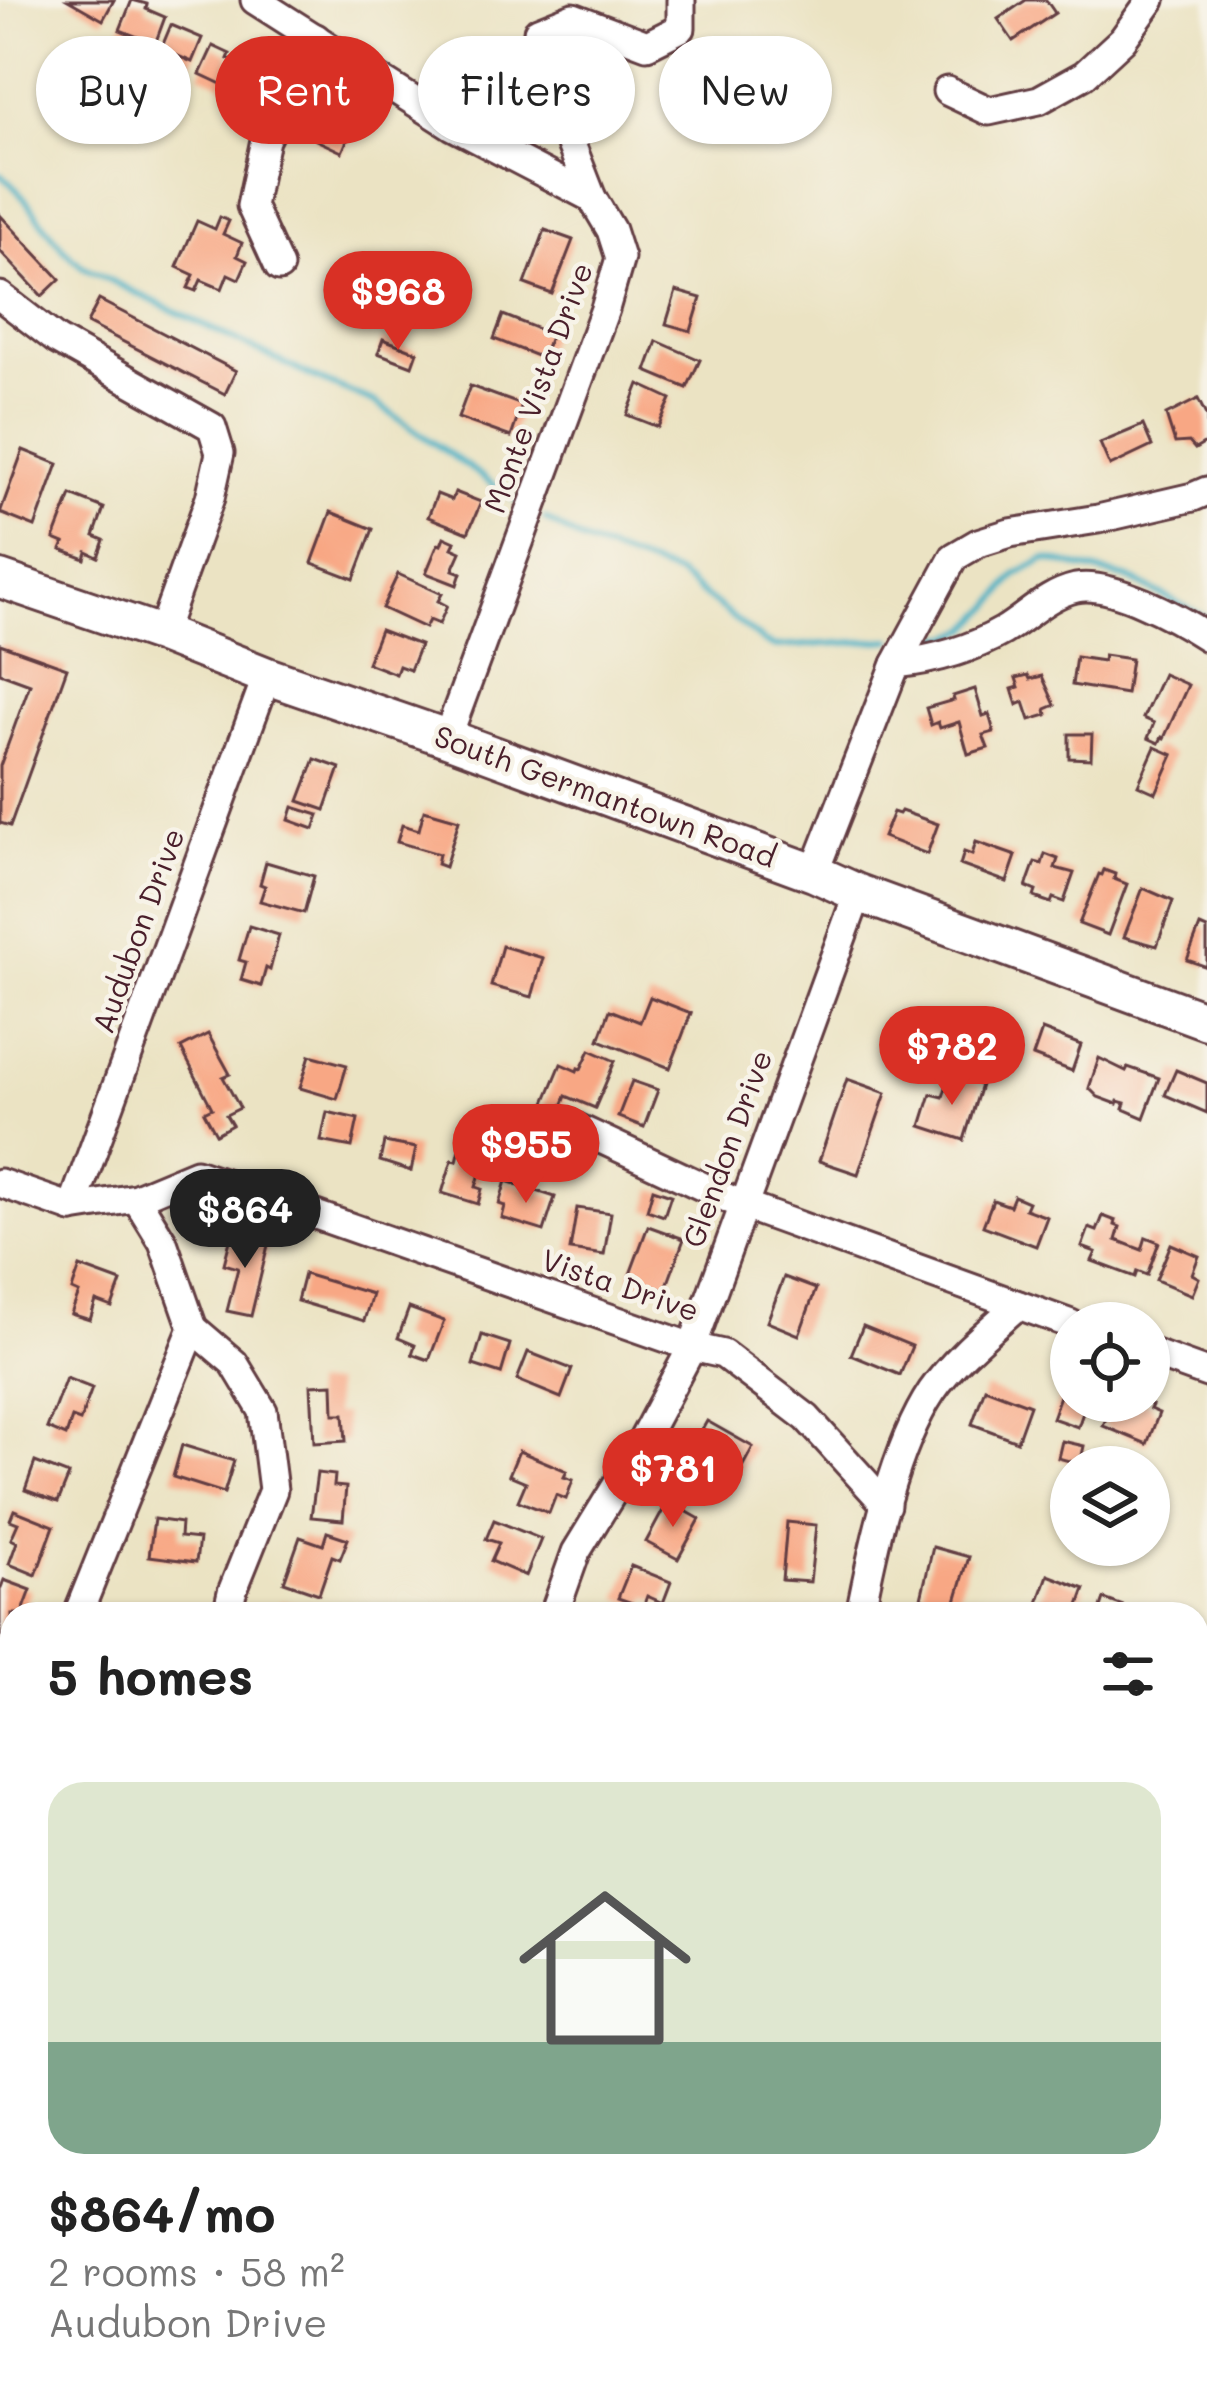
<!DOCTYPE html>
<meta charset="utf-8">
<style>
:root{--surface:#fff;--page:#f6f6f6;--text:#222;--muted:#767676;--accent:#d93025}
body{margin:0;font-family:Mali,sans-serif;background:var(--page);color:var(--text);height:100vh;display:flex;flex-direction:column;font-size:45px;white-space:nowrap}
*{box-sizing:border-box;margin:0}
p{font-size:39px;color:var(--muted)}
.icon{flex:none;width:66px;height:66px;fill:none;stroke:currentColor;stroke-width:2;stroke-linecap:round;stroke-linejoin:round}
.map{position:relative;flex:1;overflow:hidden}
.panel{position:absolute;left:0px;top:1602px;width:1209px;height:804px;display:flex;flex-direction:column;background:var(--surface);border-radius:36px 36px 0 0;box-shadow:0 3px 9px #0004}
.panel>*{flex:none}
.guide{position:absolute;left:36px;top:36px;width:1137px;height:108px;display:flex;gap:24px}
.fabs{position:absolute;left:1050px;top:1302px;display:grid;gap:24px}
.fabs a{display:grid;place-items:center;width:120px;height:120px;border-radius:50%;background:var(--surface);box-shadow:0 3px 9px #0004;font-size:60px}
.price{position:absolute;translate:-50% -102px;padding:0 27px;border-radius:42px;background:var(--accent);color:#fff;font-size:39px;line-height:78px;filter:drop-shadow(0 3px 6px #0008)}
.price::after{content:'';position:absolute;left:50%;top:72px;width:36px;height:27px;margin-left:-18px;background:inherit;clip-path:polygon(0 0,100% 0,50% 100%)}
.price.selected{background:#222;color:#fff}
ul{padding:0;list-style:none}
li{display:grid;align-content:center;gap:24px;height:636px;padding:0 48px}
li span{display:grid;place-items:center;height:372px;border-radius:36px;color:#555}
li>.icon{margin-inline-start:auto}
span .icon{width:216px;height:216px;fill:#fffc;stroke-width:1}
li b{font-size:51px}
h2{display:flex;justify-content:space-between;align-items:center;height:144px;padding:0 48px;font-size:51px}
.pill{padding:0 42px;border-radius:54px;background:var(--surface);box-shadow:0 3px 9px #0004;font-size:42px;line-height:108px}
.pill.selected{background:var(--accent);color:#fff}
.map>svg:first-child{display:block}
</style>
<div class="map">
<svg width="1207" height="2406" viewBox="0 0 1207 2406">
<rect width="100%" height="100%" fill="#f7f3e8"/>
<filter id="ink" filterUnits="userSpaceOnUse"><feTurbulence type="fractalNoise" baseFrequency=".00833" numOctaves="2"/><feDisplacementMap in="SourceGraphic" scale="24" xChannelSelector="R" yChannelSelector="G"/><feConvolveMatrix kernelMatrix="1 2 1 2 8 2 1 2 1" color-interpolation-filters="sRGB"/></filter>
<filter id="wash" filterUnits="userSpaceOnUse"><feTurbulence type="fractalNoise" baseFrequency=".004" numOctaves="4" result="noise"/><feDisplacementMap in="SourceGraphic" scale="48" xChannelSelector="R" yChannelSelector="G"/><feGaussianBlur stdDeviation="2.7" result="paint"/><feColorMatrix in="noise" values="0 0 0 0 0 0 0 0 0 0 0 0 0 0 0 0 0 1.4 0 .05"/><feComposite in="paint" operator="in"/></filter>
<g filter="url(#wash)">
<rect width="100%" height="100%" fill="#ebe3c3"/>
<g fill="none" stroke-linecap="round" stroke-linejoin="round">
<g stroke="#47b1c5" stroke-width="6">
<path d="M0 174C35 201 50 244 86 269L313 377 376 403 517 501"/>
<polyline points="545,519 584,542 678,575 765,643 776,647 891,640"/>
<polyline points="928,638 952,636 969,629 992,606 1016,575 1046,559 1130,579 1207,618"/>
</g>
</g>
<g id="blocks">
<g fill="#f8a784">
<polygon points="68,0 114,0 103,20"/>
<polygon points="132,0 147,4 146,9 165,17 155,44 120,30"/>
<polygon points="1026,0 1046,0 1055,13 1013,41 998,19"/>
<polygon points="171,25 202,38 192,62 161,49"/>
<polygon points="213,46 230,54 228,59 245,66 234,90 200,74"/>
<polygon points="322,106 356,120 342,152 316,140 324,122 317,118"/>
<polygon points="0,215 60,279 42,296 0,251"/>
<polygon points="220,217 229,221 223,234 242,243 237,256 247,261 239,279 228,274 222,289 201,280 196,291 188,288 194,275 177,267 197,221 215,229"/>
<polygon points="545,230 573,240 552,294 525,284"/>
<polygon points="676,291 701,298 691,331 666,324"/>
<polygon points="99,300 236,371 225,394 87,323"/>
<polygon points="503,315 551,334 542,358 494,339"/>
<polygon points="383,339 417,352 412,366 378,353"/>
<polygon points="657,341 700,360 687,388 646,371"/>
<polygon points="639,384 671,399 658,427 627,415"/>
<polygon points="470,386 522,405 511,437 458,418"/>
<polygon points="1198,399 1207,417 1207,442 1195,449 1189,442 1175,443 1166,415"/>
<polygon points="1143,425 1152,446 1110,466 1100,443"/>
<polygon points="23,450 58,464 35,527 0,513"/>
<polygon points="455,492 481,502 468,533 428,517 437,494 452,500"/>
<polygon points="71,495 104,508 94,536 104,540 98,557 87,552 85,559 61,550 64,543 54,539"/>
<polygon points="331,512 373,529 354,579 312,563"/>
<polygon points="444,537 455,542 452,548 461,552 453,570 461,573 457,585 426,573 438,544 441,545"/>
<polygon points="398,574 442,594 438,601 447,606 439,624 429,620 425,628 382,608"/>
<polygon points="380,630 420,645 410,670 399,666 396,674 367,663"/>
<polygon points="0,644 67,668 10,826 0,823 0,766 30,684 0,673"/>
<polygon points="1104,655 1131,659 1126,694 1072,685 1076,657 1103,661"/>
<polygon points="1163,674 1188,685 1164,738 1162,737 1159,743 1148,738 1154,723 1143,718"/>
<polygon points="1028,675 1030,679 1042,676 1055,705 1046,709 1047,715 1030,720 1024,702 1017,705 1012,689 1019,687 1016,678"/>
<polygon points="975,689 983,716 989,714 994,732 983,735 988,748 968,754 959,722 940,728 938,722 931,725 926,708 954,700 953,696"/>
<polygon points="1069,734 1092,734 1091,759 1069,758"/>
<polygon points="1155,747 1173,755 1156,793 1138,785"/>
<polygon points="315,759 340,768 325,810 299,801"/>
<polygon points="293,807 319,815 314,829 289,820"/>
<polygon points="424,810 459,820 445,867 437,864 439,854 397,842 402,825 419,830"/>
<polygon points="901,811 938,824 927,854 883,837 893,812 899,814"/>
<polygon points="976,842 1016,856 1007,882 960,865 964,852 972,855"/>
<polygon points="1045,854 1058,859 1055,868 1074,873 1064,902 1053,898 1051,903 1034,897 1036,891 1026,887 1035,862 1042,864"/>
<polygon points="266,862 314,876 304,913 260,901 265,886 260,884"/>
<polygon points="1104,870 1115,874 1114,879 1127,884 1108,935 1079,924 1099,874 1102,875"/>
<polygon points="1143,888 1173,901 1157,946 1124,937"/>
<polygon points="249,926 279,935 270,970 266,968 261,986 241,980 246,962 239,960"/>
<polygon points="1200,926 1207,929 1207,967 1187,960"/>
<polygon points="502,946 543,958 532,997 491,986"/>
<polygon points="650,997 691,1013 670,1068 599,1040 610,1010 640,1022"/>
<polygon points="1042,1030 1081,1045 1072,1071 1033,1056"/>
<polygon points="208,1034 230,1074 223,1077 240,1108 226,1115 232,1125 216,1134 204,1112 212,1108 181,1048"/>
<polygon points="590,1050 615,1061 595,1108 566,1096 557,1119 541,1112 561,1064 577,1071 578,1068 581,1069"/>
<polygon points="310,1055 347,1065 337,1099 300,1088"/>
<polygon points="1099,1058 1126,1071 1128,1067 1159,1078 1144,1118 1123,1109 1125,1103 1118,1101 1117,1104 1098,1097 1089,1088"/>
<polygon points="1176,1070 1207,1083 1207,1113 1165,1095"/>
<polygon points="950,1075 981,1085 964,1140 921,1126 931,1094 943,1097"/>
<polygon points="847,1079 886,1093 858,1174 819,1161"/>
<polygon points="632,1081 658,1090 644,1127 618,1117"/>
<polygon points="327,1112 358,1119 352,1147 321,1141"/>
<polygon points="384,1142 416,1148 411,1171 380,1161"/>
<polygon points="460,1149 485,1157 476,1187 482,1189 478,1204 442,1193 452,1160 457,1161"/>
<polygon points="506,1181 555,1197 544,1231 502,1218 505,1206 499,1204"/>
<polygon points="653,1189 671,1195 664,1216 647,1210"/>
<polygon points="1014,1196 1028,1202 1025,1209 1047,1217 1036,1246 983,1226 993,1200 1010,1206"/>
<polygon points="577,1208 611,1213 604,1255 570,1250"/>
<polygon points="1103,1216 1116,1221 1115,1225 1120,1227 1116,1240 1142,1250 1146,1237 1159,1242 1147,1275 1137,1271 1135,1277 1092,1261 1096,1252 1082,1247 1089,1228 1097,1231"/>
<polygon points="648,1226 684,1239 665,1291 629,1277"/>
<polygon points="233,1229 246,1231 244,1239 268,1245 251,1316 227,1311 238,1268 224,1264"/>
<polygon points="1171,1244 1199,1256 1192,1274 1199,1278 1192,1295 1156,1280"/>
<polygon points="80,1267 121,1282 112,1307 96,1301 90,1320 71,1314 79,1293 72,1290"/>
<polygon points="304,1274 372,1294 364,1321 297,1301"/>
<polygon points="784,1277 816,1289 799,1335 767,1322"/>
<polygon points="409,1308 444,1321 429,1360 412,1354 415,1345 398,1338"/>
<polygon points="863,1326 912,1346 900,1375 851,1355"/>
<polygon points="482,1335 510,1344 501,1374 473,1365"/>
<polygon points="528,1352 572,1369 561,1398 517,1380"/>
<polygon points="66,1378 92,1388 80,1421 72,1418 66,1436 47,1428"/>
<polygon points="333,1384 334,1414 344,1414 346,1441 314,1443 311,1385"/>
<polygon points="985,1388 1030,1405 1017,1441 972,1424"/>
<polygon points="1061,1393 1071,1396 1071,1401 1087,1401 1078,1427 1052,1418"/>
<polygon points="1113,1401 1131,1408 1134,1401 1142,1401 1152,1405 1150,1409 1159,1413 1147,1444 1103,1426"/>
<polygon points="707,1421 753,1447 740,1471 725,1463 715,1480 684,1462"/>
<polygon points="1062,1441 1084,1446 1080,1464 1058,1458"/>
<polygon points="182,1445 234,1461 224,1493 173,1477"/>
<polygon points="519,1451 567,1471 564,1477 573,1480 566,1499 556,1495 549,1513 518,1501 526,1482 509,1475"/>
<polygon points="35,1462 69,1475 58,1502 25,1490"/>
<polygon points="317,1473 335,1475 334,1486 346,1487 343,1520 311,1517"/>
<polygon points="668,1501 700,1519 678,1559 646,1542"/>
<polygon points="14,1510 54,1526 36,1575 9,1564 17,1542 11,1539 18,1523 10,1520"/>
<polygon points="154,1519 181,1523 180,1537 199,1539 196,1562 149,1556"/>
<polygon points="494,1520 541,1539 526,1576 491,1561 499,1543 486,1539"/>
<polygon points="787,1522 816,1525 810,1582 782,1580"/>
<polygon points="327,1532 348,1539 340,1559 332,1556 319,1594 284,1582 300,1537 323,1545"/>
<polygon points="933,1547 969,1557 954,1608 921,1598"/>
<polygon points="631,1566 671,1582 663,1603 647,1596 643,1607 618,1598"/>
<polygon points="1048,1575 1085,1589 1076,1614 1067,1614 1038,1603"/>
<polygon points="4,1580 31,1590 22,1614 12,1614 12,1639 0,1635 0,1590"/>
<polygon points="1104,1599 1129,1608 1126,1614 1099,1614"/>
<polygon points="280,1602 308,1605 307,1614 279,1614"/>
<polygon points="0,2107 12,2124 12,2147 0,2155"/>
<polygon points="974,2394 1031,2394 1030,2406 973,2404"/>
</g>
</g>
</g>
<g filter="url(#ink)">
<use href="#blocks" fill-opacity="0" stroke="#623c42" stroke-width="3"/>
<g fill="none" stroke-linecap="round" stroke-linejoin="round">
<defs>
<g id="minor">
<polyline points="255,0 453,126 592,198"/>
<polyline points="947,91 989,111 1039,100 1084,75 1123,39 1151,0"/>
<polyline points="279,267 251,206 265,140 316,38"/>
<polyline points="0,296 57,340 212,427 220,453 210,498 161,634"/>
<path d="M896 664C933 660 970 650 1003 631 1028 616 1046 595 1076 588 1111 581 1178 618 1207 637"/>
<polyline points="447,738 605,309 620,258 611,230 592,198 539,62 538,31 573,17 647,45 681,28 681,0"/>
<polyline points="814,873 896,664 954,557 978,543 1010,533 1098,519 1193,497 1207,491"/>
<polyline points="569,1124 742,1205 1071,1324"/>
<polyline points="0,1183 72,1208 136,1198 196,1173 692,1347 723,1354 807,1418 886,1505"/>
<polyline points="72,1208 267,676"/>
<polyline points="193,1328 234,1363 263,1411 273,1490 232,1592 227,1614"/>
<polyline points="1149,1352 1207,1373"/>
<polyline points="78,1614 193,1328 163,1242 136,1198"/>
<polyline points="554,1614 576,1552 630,1464 692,1347 858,893"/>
<path d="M860 1614C873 1547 894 1448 932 1391 955 1358 989 1331 1018 1305"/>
<polyline points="1197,1714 1207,1718"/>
<polyline points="0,1848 12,1810"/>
<polyline points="0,1982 12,2002"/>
<polyline points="1197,2058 1207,2062"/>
<polyline points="134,2406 135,2394"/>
<polyline points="571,2406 575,2394"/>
<polyline points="718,2406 721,2394"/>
</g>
<polyline id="major" points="0,579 161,634 267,676 447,738 814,873 858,893 1207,1021"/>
</defs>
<use href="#minor" stroke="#623c42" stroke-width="33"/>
<use href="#major" stroke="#623c42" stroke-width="42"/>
<use href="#minor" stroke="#fff" stroke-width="27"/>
<use href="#major" stroke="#fff" stroke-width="36"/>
</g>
</g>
<g text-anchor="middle" stroke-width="9" stroke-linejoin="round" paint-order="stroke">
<g font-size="30" fill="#4a1f2b" stroke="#f7f3e8">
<text transform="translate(539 388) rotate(-70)" y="10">Monte Vista Drive</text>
<text transform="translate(605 797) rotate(20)" y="10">South Germantown Road</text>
<text transform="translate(139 931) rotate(-70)" y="10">Audubon Drive</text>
<text transform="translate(728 1149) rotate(-70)" y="10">Glendon Drive</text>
<text transform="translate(620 1286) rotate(19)" y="10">Vista Drive</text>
</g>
</g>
</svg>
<div class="fabs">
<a><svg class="icon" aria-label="locate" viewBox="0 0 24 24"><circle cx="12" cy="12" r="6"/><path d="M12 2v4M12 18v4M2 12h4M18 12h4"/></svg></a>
<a><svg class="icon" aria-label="layers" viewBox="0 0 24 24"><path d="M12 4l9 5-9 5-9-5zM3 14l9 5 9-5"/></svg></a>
</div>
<b class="price" style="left:398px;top:353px">$968</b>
<b class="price" style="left:952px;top:1108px">$782</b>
<b class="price" style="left:526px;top:1206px">$955</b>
<b class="price selected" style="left:245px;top:1271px">$864</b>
<b class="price" style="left:673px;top:1530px">$781</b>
<div class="guide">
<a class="pill">Buy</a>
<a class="pill selected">Rent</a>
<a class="pill">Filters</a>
<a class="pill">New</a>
</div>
<section class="panel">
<h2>5 homes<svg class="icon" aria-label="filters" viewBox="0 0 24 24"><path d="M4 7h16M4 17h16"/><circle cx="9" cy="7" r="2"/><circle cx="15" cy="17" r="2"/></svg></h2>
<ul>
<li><span style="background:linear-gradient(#dfe7d0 70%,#7fa58c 0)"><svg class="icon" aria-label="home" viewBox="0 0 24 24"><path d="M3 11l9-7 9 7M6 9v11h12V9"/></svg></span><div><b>$864/mo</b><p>2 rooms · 58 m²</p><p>Audubon Drive</p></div></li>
</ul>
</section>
</div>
